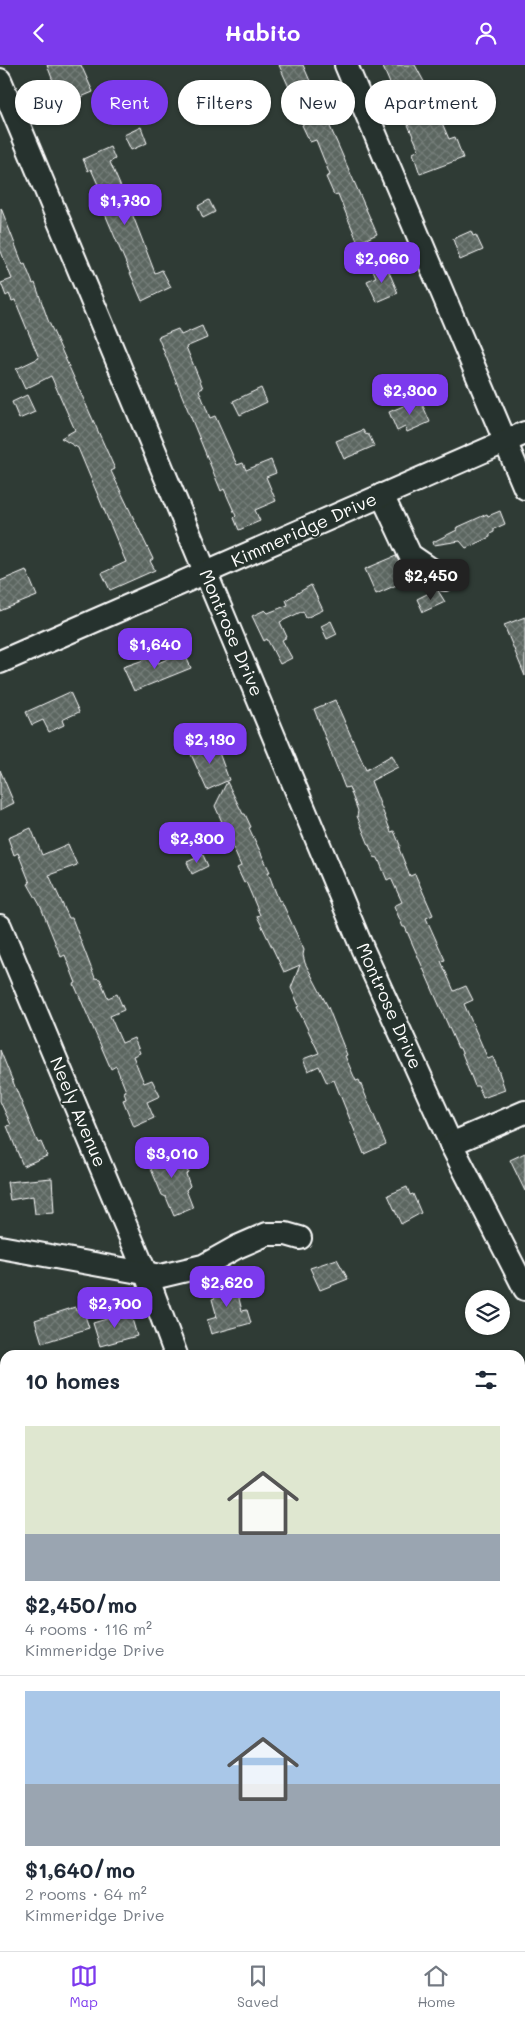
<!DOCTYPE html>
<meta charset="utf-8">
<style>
:root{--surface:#fff;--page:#f6f6f7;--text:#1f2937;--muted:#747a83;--line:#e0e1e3;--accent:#7c3aed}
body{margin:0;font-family:Mali,sans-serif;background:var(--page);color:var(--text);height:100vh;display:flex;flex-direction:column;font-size:19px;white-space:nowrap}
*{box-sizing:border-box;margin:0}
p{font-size:16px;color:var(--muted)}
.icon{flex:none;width:28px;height:28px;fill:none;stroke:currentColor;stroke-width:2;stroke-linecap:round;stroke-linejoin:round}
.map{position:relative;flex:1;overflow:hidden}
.drawer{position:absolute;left:0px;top:1285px;width:525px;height:601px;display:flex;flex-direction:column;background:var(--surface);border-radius:15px 15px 0 0;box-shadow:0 1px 4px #0004}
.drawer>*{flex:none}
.banner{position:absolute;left:15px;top:15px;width:495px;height:45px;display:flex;gap:10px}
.tools{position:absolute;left:465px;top:1225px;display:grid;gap:10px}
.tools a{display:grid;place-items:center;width:45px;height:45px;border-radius:50%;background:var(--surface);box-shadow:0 1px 4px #0004;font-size:25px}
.price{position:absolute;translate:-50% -42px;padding:0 11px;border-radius:10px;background:var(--accent);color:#fff;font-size:16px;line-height:32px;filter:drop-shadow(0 1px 2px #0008)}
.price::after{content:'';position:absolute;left:50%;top:30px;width:15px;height:11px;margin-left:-8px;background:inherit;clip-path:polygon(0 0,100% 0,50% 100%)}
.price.selected{background:#222;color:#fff}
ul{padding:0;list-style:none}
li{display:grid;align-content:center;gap:10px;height:265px;padding:0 25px}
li+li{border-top:1px solid var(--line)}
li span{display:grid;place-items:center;height:155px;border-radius:0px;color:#555}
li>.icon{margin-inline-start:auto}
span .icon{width:90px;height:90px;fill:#fffc;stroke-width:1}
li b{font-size:21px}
h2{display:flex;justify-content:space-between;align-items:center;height:60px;padding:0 25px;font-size:21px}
.tag{padding:0 18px;border-radius:22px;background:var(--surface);box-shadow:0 1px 4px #0004;font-size:18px;line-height:45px}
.tag.selected{background:var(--accent);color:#fff}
header{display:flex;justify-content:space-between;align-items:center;height:65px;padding:0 25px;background:var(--accent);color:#fff;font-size:22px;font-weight:700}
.menu{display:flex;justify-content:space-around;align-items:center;height:70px;border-top:1px solid var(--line);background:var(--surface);font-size:14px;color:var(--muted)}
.menu a{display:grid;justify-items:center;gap:2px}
.menu .selected{color:var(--accent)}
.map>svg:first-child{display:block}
</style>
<header><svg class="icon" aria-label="back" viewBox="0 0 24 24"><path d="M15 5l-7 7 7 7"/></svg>Habito<svg class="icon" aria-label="person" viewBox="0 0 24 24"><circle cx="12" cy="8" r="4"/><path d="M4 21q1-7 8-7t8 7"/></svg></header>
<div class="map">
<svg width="525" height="1886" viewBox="0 0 525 1886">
<defs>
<pattern id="building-cross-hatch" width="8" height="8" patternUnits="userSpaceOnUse" patternTransform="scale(1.25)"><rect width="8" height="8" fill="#5b6661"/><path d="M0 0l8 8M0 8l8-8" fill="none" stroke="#747d79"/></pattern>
</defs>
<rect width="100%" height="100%" fill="#2f3b35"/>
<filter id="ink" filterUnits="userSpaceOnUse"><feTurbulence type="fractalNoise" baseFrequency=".02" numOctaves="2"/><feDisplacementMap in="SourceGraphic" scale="10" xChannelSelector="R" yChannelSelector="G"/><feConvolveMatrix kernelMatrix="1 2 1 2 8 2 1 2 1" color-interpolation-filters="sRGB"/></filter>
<g filter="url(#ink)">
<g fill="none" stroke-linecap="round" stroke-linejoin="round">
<polyline stroke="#a9afac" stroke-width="5" points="0,1830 5,1827"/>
</g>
<g fill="url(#building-cross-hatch)" stroke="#fff">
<polygon points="47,0 81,0 93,27 62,40"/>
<polygon points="279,0 303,0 377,169 358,178 338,129 334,130 326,112 330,110 316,75 310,77 302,60 305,58"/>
<polygon points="382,0 415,0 430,28 425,31 434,53 439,51 449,74 455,72 463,93 420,109 413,88 419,85"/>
<polygon points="141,62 147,78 131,85 124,70"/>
<polygon points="110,82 115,94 110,97 123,127 127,125 132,137 128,138 155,208 162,205 171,222 142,236 100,137 105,135 91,104 88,106 83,94"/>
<polygon points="209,135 215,147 203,153 198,141"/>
<polygon points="1,143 23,200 25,199 33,219 35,218 48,255 115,404 111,406 153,494 150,496 155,505 110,525 102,508 126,497 78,383 61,373 75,365 51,311 25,324 16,304 39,293 15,235 12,236 9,229 6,231 1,218 12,214 0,184"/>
<polygon points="471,166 473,171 476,170 483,185 460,195 453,174"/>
<polygon points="386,200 398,228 377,237 367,216 376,212 373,205"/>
<polygon points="202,261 207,273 186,282 203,323 199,325 210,353 215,351 237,400 243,398 246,405 271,395 276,408 266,412 276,436 255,445 260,456 239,465 234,453 236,451 224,424 221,426 158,272 178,264 181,270"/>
<polygon points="261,323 267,337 240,350 233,336"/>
<polygon points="27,330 35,347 19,354 12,337"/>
<polygon points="420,334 430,357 407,367 405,362 397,366 389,347"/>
<polygon points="363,365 365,369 369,370 374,381 344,394 336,376"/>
<polygon points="500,446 505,459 494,464 494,467 490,469 490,472 466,483 460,476 434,480 433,477 457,465 456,463 487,449 488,451"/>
<polygon points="396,491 408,515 376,529 365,504"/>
<polygon points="26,505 37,531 0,546 0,516"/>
<polygon points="311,520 323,545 306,553 303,546 280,557 287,572 282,575 292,593 280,599 267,574 264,576 252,551 265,545 268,548 288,540 286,535"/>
<polygon points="437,524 445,537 423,547 417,534"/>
<polygon points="525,552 525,611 504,560"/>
<polygon points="331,556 337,569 327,574 321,561"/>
<polygon points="184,587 191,603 134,626 123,602 155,591 158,598"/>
<polygon points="70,627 79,647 62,655 64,660 49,667 43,655 32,660 26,647"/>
<polygon points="335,635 366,705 392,690 398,702 371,716 391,767 394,766 400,780 399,784 410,811 415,809 433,850 426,853 445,895 441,896 454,926 466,921 473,935 464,939 488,994 493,992 499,1007 505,1025 483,1033 478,1021 475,1021 460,983 458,983 405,862 403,862 394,841 402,837 391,813 387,815 378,793 374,792 357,751 358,746 349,722 345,723 314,644"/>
<polygon points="214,674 229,715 207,725 190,687"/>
<polygon points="0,705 14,738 0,745"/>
<polygon points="227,717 243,749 245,749 251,762 249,763 270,807 268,807 279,836 281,835 304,885 303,890 305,898 328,942 347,990 345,991 356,1016 359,1015 386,1079 364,1089 334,1015 327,1018 319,1001 308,1006 303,994 319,988 297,942 299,941 291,923 300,900 284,907 257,851 260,850 246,817 244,818 237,803 241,801 228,771 225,773 220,761 223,759 215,741"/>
<polygon points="31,763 42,790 68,779 77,800 49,810 69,853 72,853 95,913 100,914 108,933 117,929 124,945 110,951 122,978 134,973 140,988 133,991 144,1018 152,1015 160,1031 147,1037 154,1053 134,1062 123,1035 126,1034 124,1027 126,1026 116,1001 111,1004 74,919 76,918 65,890 61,892 40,840 28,819 30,818 18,788 14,790 8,773"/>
<polygon points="203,790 208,801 192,809 187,797"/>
<polygon points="0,985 38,1078 41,1077 47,1091 23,1101 7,1061 11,1060 0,1036"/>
<polygon points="173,1081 178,1092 181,1090 188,1107 186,1109 190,1121 186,1125 193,1143 174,1151 166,1132 162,1130 146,1092"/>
<polygon points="525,1088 525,1126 510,1095"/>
<polygon points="52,1113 54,1148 35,1149 33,1131 10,1135 7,1117"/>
<polygon points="407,1122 410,1130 413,1129 421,1148 401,1159 388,1130"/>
<polygon points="337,1194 348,1214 320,1225 310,1203"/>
<polygon points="234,1213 242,1246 247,1245 251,1258 211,1269 207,1255 217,1252 212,1234 215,1233 212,1219"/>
<polygon points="75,1242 76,1246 83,1244 89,1263 42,1278 35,1255"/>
<polygon points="130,1247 137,1271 100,1281 93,1258"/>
</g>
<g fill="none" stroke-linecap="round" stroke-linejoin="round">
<defs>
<g id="minor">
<polyline points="346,0 525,423"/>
<polyline points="0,15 363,885 451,1079 525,1224"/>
<polyline points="382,430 410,490 445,514"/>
<polyline points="0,597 525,368"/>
<polyline points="0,861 146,1209 176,1290"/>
<polyline points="451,1079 525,1047"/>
<polyline points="0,1182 161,1211 203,1201 237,1182 267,1169 286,1169 300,1173"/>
<polyline points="520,1397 525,1395"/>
<polyline points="0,1449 5,1450"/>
<polyline points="0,1659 5,1655"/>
<polyline points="520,1714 525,1711"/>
<polyline points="215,1886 223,1881"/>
</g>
</defs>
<use href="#minor" stroke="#fff" stroke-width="26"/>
<use href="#minor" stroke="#26332d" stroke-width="22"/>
</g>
</g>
<g text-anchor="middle" stroke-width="4" stroke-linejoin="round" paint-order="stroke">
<g font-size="18" fill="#fff" stroke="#26332d">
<text transform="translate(304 465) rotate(-24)" y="6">Kimmeridge Drive</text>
<text transform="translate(231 568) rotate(67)" y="6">Montrose Drive</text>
<text transform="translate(389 941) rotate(66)" y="6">Montrose Drive</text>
<text transform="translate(78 1047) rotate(67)" y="6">Neely Avenue</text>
</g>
</g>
</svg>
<div class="tools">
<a><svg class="icon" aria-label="layers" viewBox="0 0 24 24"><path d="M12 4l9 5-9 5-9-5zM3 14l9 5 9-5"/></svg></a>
</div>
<b class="price" style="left:125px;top:161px">$1,730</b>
<b class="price" style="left:382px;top:219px">$2,060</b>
<b class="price" style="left:410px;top:351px">$2,300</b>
<b class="price selected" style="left:431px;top:536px">$2,450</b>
<b class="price" style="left:155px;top:605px">$1,640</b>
<b class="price" style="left:210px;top:700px">$2,130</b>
<b class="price" style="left:197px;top:799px">$2,300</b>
<b class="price" style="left:172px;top:1114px">$3,010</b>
<b class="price" style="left:227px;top:1243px">$2,620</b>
<b class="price" style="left:115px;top:1264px">$2,700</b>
<div class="banner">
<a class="tag">Buy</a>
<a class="tag selected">Rent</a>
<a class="tag">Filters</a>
<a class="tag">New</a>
<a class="tag">Apartment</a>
</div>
<section class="drawer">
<h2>10 homes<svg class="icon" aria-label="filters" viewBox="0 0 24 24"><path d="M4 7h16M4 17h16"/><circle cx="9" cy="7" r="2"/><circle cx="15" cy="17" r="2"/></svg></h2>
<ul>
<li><span style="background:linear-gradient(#dfe7d0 70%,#9aa5b1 0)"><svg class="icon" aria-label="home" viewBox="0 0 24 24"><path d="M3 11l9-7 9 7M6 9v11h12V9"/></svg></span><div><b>$2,450/mo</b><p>4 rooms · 116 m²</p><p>Kimmeridge Drive</p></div></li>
<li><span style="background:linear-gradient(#a9c7e8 60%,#9aa5b1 0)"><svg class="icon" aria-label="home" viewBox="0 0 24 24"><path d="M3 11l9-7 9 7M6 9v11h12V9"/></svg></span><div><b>$1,640/mo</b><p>2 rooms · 64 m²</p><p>Kimmeridge Drive</p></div></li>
</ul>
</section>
</div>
<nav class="menu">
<a class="selected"><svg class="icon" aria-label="map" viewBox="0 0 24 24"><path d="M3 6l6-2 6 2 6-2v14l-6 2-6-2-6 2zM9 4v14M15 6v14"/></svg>Map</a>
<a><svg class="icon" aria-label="saved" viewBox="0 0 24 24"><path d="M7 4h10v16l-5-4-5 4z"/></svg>Saved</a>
<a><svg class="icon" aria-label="home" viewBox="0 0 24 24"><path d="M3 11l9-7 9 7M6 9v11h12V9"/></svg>Home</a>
</nav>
